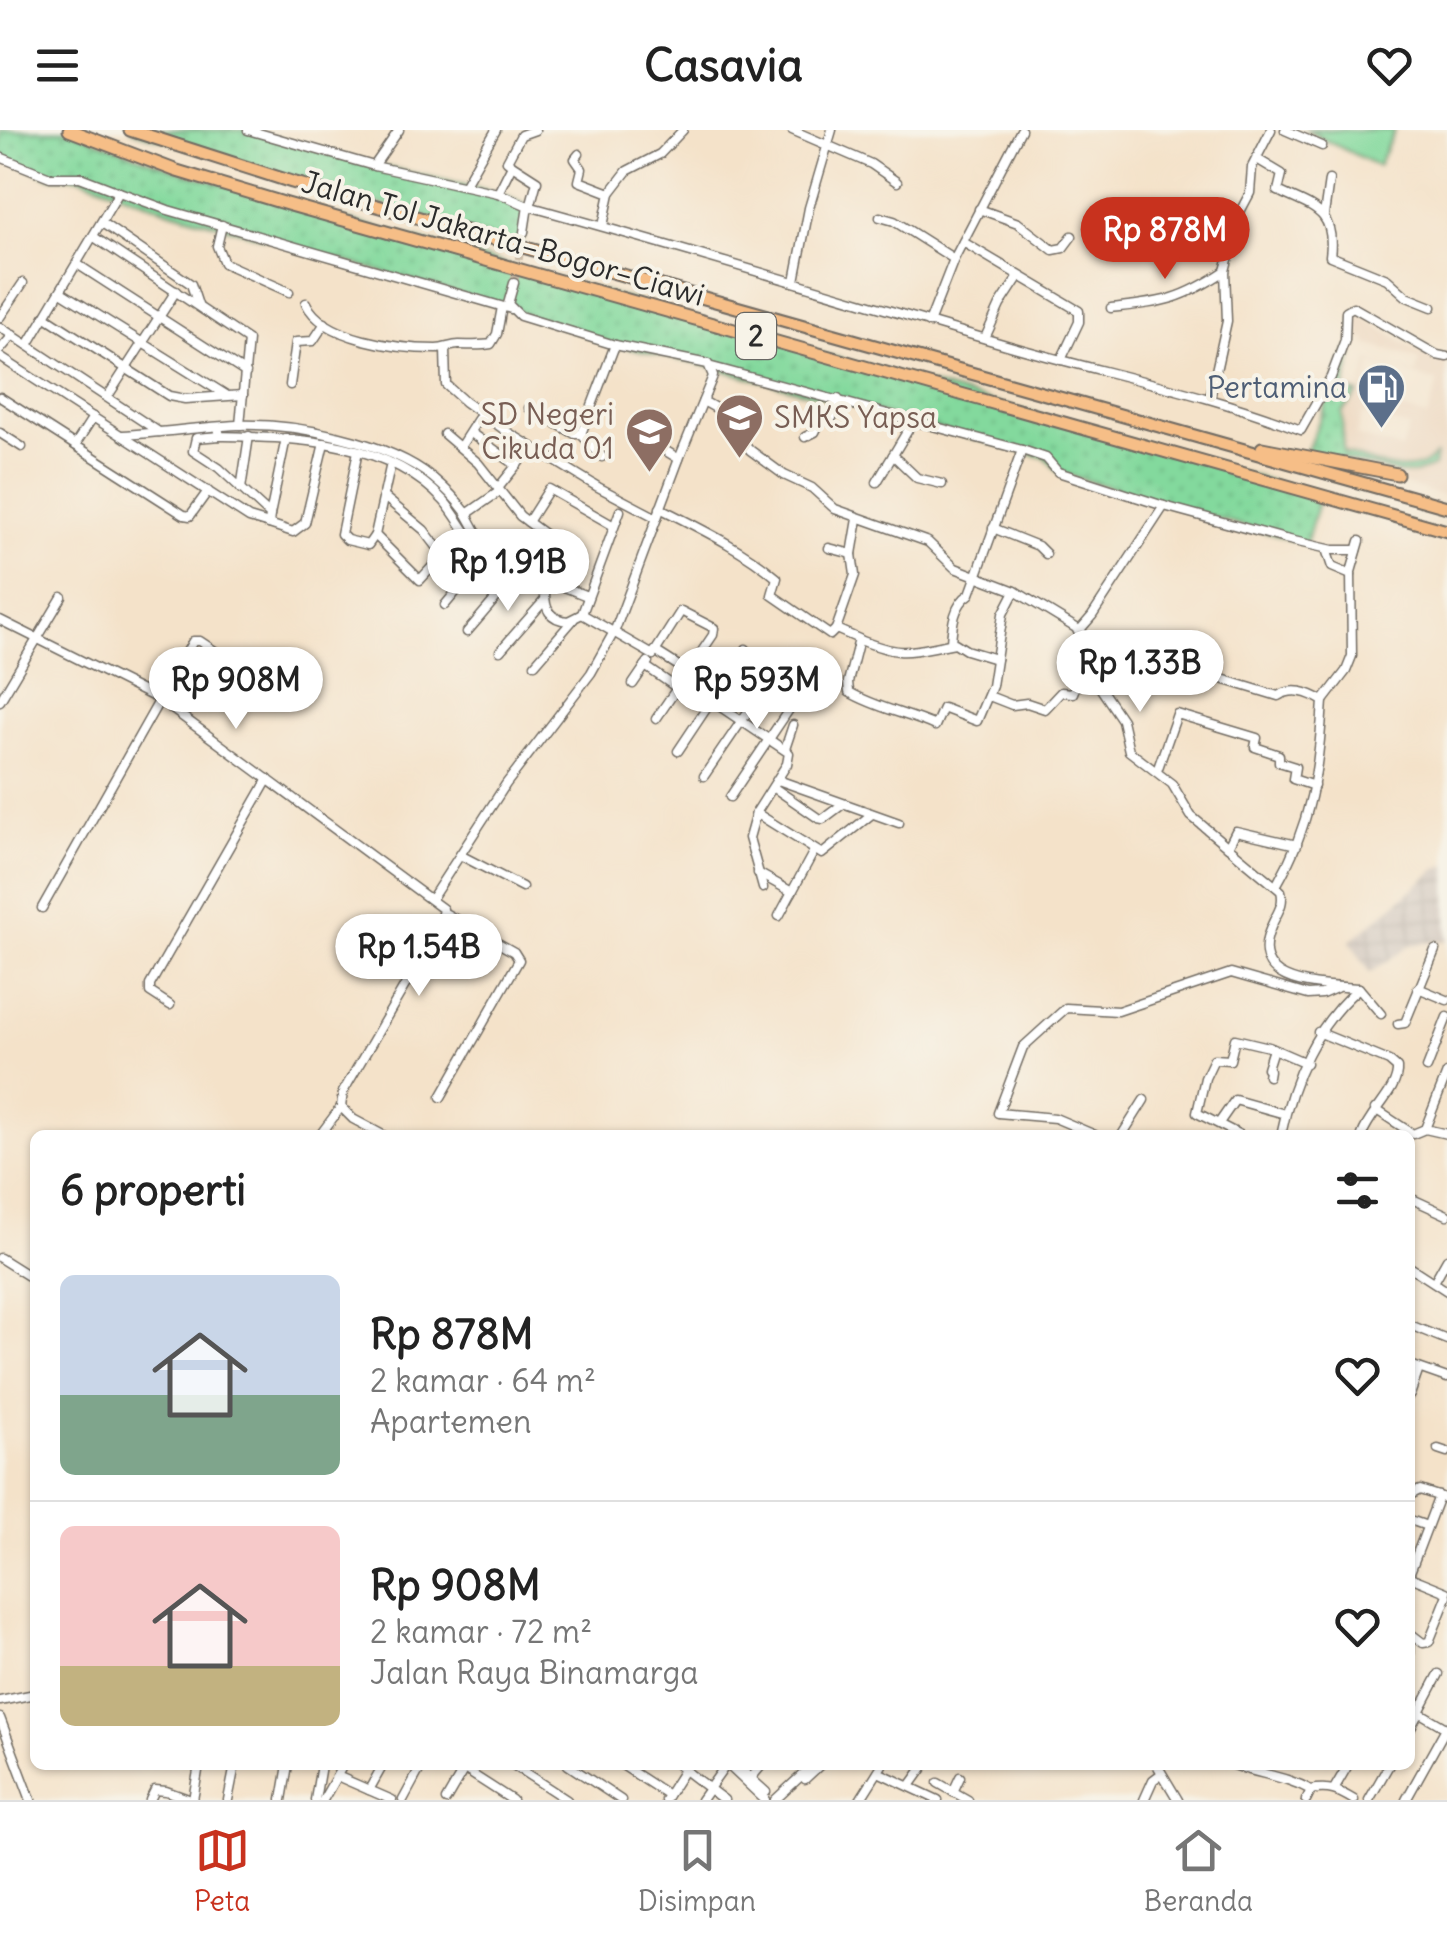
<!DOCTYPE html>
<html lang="id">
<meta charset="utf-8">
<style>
:root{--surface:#fff;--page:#f6f6f6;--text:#222;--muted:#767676;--line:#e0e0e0;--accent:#c8321e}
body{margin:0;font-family:Delius,sans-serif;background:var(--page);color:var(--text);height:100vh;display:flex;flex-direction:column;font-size:38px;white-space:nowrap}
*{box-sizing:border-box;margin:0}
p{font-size:32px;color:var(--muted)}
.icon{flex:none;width:55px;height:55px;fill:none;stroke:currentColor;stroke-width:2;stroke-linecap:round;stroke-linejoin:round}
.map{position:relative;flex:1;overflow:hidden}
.details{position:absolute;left:30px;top:1000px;width:1385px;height:640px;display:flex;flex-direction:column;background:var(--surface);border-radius:15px;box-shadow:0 2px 8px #0004}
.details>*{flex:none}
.price{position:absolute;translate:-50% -85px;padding:0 22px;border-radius:35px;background:#fff;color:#222;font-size:32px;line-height:65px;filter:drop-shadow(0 2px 5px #0008)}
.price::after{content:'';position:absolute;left:50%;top:60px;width:30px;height:22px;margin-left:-15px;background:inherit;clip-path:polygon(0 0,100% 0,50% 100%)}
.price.current{background:var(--accent);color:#fff}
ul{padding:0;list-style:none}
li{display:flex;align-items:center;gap:30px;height:250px;padding:0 30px}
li+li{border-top:2px solid var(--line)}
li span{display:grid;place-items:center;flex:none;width:280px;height:200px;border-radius:15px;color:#555}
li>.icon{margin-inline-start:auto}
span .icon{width:120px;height:120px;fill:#fffc;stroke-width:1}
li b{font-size:42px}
h2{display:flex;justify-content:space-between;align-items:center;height:120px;padding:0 30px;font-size:42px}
header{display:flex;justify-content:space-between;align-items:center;height:130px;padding:0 30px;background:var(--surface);font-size:45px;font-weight:800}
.tabs{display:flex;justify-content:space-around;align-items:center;height:140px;border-top:2px solid var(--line);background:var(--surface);font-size:28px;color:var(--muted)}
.tabs a{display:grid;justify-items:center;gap:5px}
.tabs .current{color:var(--accent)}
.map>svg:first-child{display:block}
</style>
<header><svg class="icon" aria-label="menu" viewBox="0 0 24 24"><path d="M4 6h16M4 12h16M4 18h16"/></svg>Casavia<svg class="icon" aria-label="heart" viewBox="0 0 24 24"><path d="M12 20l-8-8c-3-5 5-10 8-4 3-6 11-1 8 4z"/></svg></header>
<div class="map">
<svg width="1447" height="1670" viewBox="0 0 1447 1670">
<defs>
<pattern id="industrial-grid" width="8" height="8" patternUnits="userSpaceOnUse" patternTransform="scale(2.5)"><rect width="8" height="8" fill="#cec2b9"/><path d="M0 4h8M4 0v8" fill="none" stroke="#b1a79f"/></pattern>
<pattern id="grass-dots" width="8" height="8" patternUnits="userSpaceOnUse" patternTransform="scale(2.5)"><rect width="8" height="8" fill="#83d99d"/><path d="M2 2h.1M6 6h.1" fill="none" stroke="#71ba87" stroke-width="1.8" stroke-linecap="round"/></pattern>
</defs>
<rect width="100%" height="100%" fill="#f7f3e8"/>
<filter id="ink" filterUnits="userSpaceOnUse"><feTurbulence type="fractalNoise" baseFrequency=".01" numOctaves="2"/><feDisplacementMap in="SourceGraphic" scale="20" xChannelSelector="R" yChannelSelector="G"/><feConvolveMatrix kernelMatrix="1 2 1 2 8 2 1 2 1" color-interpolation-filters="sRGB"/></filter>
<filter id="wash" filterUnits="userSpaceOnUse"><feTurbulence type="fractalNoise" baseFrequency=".0048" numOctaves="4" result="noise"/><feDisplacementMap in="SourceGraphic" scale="40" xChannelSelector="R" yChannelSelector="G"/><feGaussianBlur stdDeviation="2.25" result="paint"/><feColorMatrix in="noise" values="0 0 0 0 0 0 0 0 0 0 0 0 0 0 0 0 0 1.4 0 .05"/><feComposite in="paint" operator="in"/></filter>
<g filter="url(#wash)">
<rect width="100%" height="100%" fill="#f4e2c9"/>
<path fill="#ecd3b9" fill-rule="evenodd" d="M1360 185 1419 223 1447 232V367L1402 354V344L1307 321 1327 266 1335 255 1353 207V195ZM1365 208 1369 215 1419 229 1416 244 1369 231 1360 261 1347 258 1356 225 1351 216ZM1372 233 1438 252 1427 287 1365 269 1363 262ZM1362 284 1409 297 1402 319 1356 306Z"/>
<polygon fill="url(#industrial-grid)" points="1447,735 1447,810 1411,815 1370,843 1350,811 1437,739"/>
<g fill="url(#grass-dots)" stroke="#578264" stroke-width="2.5">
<polygon points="0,0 69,0 177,41 1320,365 1306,414 1058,342 1046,328 712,237 615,215 511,179 168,80 80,47 50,47 0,27"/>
<polygon points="130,0 248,0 326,23 498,63 528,76 521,116"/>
<path d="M1348 219 1353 226 1344 260 1358 264 1342 282 1343 323C1371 331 1413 353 1436 324L1433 336 1414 344H1402L1307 321Z"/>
</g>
<polygon fill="#83d99d" stroke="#578264" stroke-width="2.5" points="1305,0 1395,0 1378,36"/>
</g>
<g filter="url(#ink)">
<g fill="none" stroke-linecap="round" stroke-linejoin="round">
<polyline stroke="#ccbda9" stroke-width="8" stroke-dasharray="8 4" stroke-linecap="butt" points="514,153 524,102"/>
<defs>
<g id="minor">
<path d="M248 0 374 36 498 63 528 76C689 120 849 169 1010 216 1107 244 1207 263 1301 300L1331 247 1345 210 1346 181 1353 177 1437 225 1447 227"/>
<polyline points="792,0 871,34 897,52"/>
<polyline points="1285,0 1322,16"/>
<polyline points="579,24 575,29 582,39 579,51 610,63"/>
<polyline points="0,27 50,47 80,47 119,62 28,215"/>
<path d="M1257 29 1282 44 1278 61C1313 78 1336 80 1330 126L1387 149 1407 167 1432 177"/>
<polyline points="512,35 537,51 530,77"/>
<polyline points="374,36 399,0"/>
<polyline points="465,54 496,0"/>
<polyline points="119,62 168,80 511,179"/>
<polyline points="498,63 512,35 507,31 521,5 535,0"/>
<polyline points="979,79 1018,93 1053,120 1063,118 1072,106"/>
<polyline points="1324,85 1329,50"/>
<polyline points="880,87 894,91 954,129"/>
<polyline points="102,93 191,154 198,175"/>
<polyline points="222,95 217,116 224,133 289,162"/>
<polyline points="603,96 610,63 627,41 660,24 683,0"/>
<polyline points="524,102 528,76"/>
<polyline points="94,107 248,210 240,295"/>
<polyline points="963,112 1079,181 1079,192 1061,230"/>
<polyline points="77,134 246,243"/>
<polyline points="795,151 809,78 832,0"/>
<polyline points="61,162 226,265"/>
<path d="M306 173C323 210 399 219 436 219 445 219 451 215 459 215 471 215 481 216 491 214L497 204 502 177"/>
<path d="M1111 178C1163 172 1180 171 1225 141"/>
<polyline points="0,187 23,153"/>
<polyline points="46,187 169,266 185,269 243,265"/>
<polyline points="929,193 954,129 1021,0"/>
<polyline points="0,197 159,302"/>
<polyline points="985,208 1000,175 1019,146"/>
<polyline points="445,219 446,255 465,272 509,303 598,357 657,388"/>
<polyline points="0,220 13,205"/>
<polyline points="0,227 249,388 269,394"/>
<path d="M712 237 1022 320 970 464C954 474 952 495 951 513"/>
<polyline points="290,255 296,212 313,211 325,193"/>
<polyline points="108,266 176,161"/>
<polyline points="0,267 184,385 190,386 208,361"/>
<polyline points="1210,268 1227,191 1225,141 1241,80 1250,63 1252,37 1271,0"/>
<path d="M703 271 735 289 740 308 750 320 784 345 812 358 835 379 928 412 955 438 1015 461 1076 498 1090 525 1099 556 1122 590 1129 621 1172 654 1191 686 1281 761C1285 775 1276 784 1271 797 1245 857 1322 855 1359 858L1381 884"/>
<polyline points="529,278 575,304 581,304 615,215"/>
<path d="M218 297 220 306C297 308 387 309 444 371 459 388 468 411 486 426 504 440 526 449 545 463 545 479 549 489 568 491L582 484"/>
<polyline points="0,303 22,317"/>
<polyline points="471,303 516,335"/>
<polyline points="444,304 478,333 520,386 558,414 546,449"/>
<polyline points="581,304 602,327"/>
<path d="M123 305C161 303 199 297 237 295 295 293 388 311 433 348 445 358 456 369 465 381 472 392 476 404 485 413 511 440 553 452 587 466"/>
<polyline points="220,306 196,308 193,321 219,338 270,385 269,394 293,402 305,393 324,313"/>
<polyline points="805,307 815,302 820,292 832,288 838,269"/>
<polyline points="75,315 93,287"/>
<polyline points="639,316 645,308 679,329"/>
<polyline points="460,317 478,289"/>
<polyline points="1022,320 1046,328 1058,342 1164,376 1285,409 1333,420 1357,420"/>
<polyline points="358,321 341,404 347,410 368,415 375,405"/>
<polyline points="893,325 917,348 942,354"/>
<polyline points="877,352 914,290"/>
<polyline points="499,357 524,326"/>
<polyline points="241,359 249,306"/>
<polyline points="383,366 424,400 444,426"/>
<path d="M660 378C701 399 743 419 777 448L772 465 830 505 836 499 859 509 848 552 849 562C876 578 906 583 935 596L943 578 977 591 992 556 1003 484 1015 461"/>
<polyline points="620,381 582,484 653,525 681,481 714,498 713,505 656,589"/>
<polyline points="467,384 500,361"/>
<polyline points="270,385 286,308"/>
<polyline points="528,392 549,359 614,396"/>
<polyline points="993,398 1038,416 1046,424"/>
<polyline points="375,405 420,450 465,401"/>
<polyline points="375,405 391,333"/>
<polyline points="829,418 852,424 858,389"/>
<polyline points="1326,419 1332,437 1351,445"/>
<polyline points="445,475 486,426"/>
<polyline points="0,490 160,570 443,779 439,797 343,962 341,977"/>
<polyline points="836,499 855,445 852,424"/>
<polyline points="1079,501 1092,486 1164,376"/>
<polyline points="467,502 516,445"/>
<path d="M860 510C906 528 910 521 955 513L966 520 996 529"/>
<polyline points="500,521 544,471"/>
<polyline points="655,521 688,542"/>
<polyline points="1090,525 1104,521 1126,522"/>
<polyline points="535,534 573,490"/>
<polyline points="645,536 677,558"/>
<path d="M1192 540 1278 566C1293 557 1308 562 1323 571 1319 640 1311 695 1276 756"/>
<polyline points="682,551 789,623 787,634 756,683 822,724 872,684"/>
<polyline points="633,554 648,532"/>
<polyline points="989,566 1012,575 1027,573 1045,579 1061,562 1073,563 1079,547 1094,540"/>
<polyline points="0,571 62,467"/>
<polyline points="1323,571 1346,541 1352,526 1351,442 1360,411"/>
<polyline points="785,619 793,595"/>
<polyline points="678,621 746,519"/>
<polyline points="1157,641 1177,584 1257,608 1255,617 1279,625 1279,632 1295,637 1293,649 1314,656"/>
<polyline points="704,646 779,536"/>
<polyline points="778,650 899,693"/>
<polyline points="773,657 818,688 823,689 843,674"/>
<polyline points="730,667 811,547"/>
<polyline points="756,683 749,708 763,758"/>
<polyline points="1228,717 1236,701 1297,715"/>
<polyline points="460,725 522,757"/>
<polyline points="758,743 792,762"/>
<polyline points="432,768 506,654 591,543 615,500 679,329 713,246 708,234 615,215 520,186 508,174 514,153"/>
<polyline points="42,778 193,511 200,511 248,543"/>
<polyline points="779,786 814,721"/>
<polyline points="1418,858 1447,870"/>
<polyline points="170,875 150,862 150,855 268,649"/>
<polyline points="1398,894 1405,893 1435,820"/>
<path d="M1318 902 1389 931 1397 938C1399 960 1370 982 1362 1005"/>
<polyline points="1427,938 1447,887"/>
<polyline points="1268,946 1269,940 1267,938 1273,919"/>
<polyline points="441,967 519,830 514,822 443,782"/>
<polyline points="341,977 353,989 383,1005"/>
<polyline points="1375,979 1413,1004 1425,999 1447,1004"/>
<polyline points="1219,993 1235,970 1285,984"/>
<polyline points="1425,999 1447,943"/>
<polyline points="320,1005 341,977"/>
<polyline points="1095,1005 1055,988 998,983 1023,917 1066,878 1118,881 1231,843 1308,865 1322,864 1336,858"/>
<polyline points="1122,1005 1144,970"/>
<polyline points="1240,1005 1197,983 1205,948 1214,929 1230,930 1235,909 1269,917 1306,933"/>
<path d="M1281 1005C1292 950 1316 894 1359 858"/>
<polyline points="1410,1068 1447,1085"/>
<polyline points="0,1128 35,1150"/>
<polyline points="1410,1137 1447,1161"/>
<polyline points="1434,1152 1447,1129"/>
<polyline points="1410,1195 1447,1210"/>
<polyline points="1410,1235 1447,1248"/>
<polyline points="1410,1265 1419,1239"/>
<polyline points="1438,1319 1447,1322"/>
<polyline points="1410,1365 1420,1360 1447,1369"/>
<polyline points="1410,1390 1427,1396"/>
<polyline points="1410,1442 1439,1366"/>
<polyline points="1410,1447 1447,1462"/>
<polyline points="1410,1503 1423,1513 1429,1512 1447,1467"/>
<polyline points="1410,1514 1410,1523"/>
<polyline points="0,1571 35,1564"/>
<polyline points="0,1588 31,1670"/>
<polyline points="1410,1599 1439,1544"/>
<polyline points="513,1635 567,1670"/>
<polyline points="568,1635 621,1670"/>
<polyline points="622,1635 668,1665"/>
<polyline points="678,1635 724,1670"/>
<polyline points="728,1635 765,1670"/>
<polyline points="736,1635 766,1662"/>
<polyline points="1157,1635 1178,1670"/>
<path d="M1234 1635C1261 1645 1286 1646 1311 1660"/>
<polyline points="464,1639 512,1670"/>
<polyline points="878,1642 938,1670"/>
<polyline points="337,1646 392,1670"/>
<polyline points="752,1647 762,1635"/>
<polyline points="805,1649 820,1635"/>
<polyline points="938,1653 968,1670"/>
<polyline points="910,1656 925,1635"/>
<polyline points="1334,1659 1348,1635"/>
<polyline points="369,1660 383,1635"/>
<polyline points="953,1662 960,1647"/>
<polyline points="150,1670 155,1660 166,1661 191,1670"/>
<polyline points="193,1670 199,1635"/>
<polyline points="228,1670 235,1635"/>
<polyline points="282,1670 288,1635"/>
<polyline points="315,1670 321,1635"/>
<polyline points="323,1670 343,1635"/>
<polyline points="403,1670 422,1635"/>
<polyline points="446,1670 464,1639"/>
<polyline points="665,1670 684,1640"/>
<polyline points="701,1670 726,1635"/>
<polyline points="775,1670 813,1635"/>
<polyline points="860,1670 882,1635"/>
<polyline points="1144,1670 1153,1650 1161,1644"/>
<path d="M1306 1670 1311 1660C1329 1656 1339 1661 1354 1670"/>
<polyline points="1369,1670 1389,1635"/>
<polyline points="1406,1670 1446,1598 1410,1577"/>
</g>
<g id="highway">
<polyline points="69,0 177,41 287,74 1447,401"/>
<polyline points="130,0 292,52 1447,377"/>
<polyline points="1262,318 1397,344"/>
</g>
</defs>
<use href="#minor" stroke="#716b62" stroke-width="11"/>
<use href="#highway" stroke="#716b62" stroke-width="15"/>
<use href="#minor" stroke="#fff" stroke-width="8"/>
<use href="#highway" stroke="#f6be87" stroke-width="11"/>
</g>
</g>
<defs>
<symbol id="fuel-pin" viewBox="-11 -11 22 30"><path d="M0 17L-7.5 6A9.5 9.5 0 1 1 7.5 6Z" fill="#5c6f8a" stroke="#f7f3e8"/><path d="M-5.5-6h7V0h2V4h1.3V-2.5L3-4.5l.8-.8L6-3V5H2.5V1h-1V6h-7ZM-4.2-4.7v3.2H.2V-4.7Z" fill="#fff"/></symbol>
<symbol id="school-pin" viewBox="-11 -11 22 30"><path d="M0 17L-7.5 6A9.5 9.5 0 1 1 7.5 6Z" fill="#8d6e63" stroke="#f7f3e8"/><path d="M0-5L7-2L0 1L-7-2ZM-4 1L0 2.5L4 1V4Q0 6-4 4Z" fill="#fff"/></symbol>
</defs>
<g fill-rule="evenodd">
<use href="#fuel-pin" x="1354" y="230" width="55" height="75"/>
<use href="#school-pin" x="712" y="260" width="55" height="75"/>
<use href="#school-pin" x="622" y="274" width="55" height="75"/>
</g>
<g text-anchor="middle" stroke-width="8" stroke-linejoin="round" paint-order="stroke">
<rect fill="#f7f3e8" stroke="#686764" stroke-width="2.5" x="736" y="183" width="40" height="46" rx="8"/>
<g font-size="28" font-weight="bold" fill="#2b2b2b">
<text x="756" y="216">2</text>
</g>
<g font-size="30" fill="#2b2b2b" stroke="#f7f3e8">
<text transform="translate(503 109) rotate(16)" y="10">Jalan Tol Jakarta–Bogor–Ciawi</text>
</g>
<g font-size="30" fill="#4e5e75" stroke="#f7f3e8" text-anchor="end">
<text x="1347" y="268">Pertamina</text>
</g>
<g font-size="30" fill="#785e54" stroke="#f7f3e8" text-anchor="end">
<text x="614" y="295">SD Negeri<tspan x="614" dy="34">Cikuda 01</tspan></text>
<text x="774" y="298" text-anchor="start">SMKS Yapsa</text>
</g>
</g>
</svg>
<b class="price current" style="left:1165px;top:152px">Rp 878M</b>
<b class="price" style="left:508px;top:484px">Rp 1.91B</b>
<b class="price" style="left:1140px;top:585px">Rp 1.33B</b>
<b class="price" style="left:236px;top:602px">Rp 908M</b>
<b class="price" style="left:757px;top:602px">Rp 593M</b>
<b class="price" style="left:419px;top:869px">Rp 1.54B</b>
<section class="details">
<h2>6 properti<svg class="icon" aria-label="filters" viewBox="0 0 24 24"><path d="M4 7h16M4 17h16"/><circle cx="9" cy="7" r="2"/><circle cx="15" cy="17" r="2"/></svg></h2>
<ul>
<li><span style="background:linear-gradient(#c9d6e8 60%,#7fa58c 0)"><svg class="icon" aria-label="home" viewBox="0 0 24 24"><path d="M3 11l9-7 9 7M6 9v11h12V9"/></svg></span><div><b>Rp 878M</b><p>2 kamar · 64 m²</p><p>Apartemen</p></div><svg class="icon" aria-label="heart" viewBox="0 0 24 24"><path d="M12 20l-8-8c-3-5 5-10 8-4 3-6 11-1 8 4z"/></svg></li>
<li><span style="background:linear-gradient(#f6c9c9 70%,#c2b280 0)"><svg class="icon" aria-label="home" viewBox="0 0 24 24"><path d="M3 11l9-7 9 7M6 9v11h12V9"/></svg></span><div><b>Rp 908M</b><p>2 kamar · 72 m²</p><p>Jalan Raya Binamarga</p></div><svg class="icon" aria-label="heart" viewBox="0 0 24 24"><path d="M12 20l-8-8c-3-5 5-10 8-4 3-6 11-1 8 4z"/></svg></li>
</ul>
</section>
</div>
<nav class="tabs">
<a class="current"><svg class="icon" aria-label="map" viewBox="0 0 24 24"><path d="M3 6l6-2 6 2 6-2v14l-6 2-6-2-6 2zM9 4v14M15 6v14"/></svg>Peta</a>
<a><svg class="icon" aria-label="saved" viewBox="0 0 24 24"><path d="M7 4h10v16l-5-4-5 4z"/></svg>Disimpan</a>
<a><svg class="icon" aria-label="home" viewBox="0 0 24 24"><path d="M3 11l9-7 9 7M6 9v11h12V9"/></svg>Beranda</a>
</nav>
